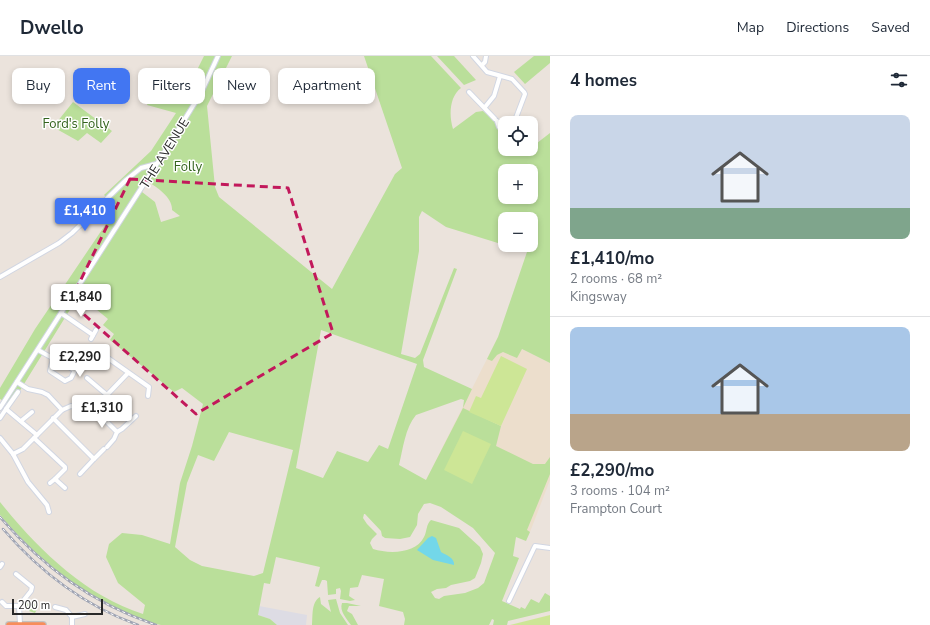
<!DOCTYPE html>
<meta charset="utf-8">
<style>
:root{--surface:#fff;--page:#f2f2f3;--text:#1f2937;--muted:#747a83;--line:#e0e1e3;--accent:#4276f2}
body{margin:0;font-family:"Nunito Sans",sans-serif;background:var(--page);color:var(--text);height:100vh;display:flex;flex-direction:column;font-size:15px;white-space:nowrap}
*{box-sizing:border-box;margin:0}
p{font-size:13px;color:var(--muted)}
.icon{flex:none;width:22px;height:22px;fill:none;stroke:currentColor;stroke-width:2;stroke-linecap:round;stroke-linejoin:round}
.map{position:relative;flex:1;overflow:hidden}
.side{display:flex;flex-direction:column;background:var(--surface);width:380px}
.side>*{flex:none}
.hud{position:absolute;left:12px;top:12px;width:380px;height:36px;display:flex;gap:8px}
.controls{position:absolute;left:498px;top:60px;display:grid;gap:8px}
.controls a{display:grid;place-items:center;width:40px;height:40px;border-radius:8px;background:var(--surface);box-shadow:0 2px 6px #0003;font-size:20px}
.scale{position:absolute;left:12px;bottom:10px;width:91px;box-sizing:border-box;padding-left:4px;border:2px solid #292929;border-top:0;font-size:11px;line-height:14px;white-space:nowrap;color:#292929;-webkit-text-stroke:3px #fff;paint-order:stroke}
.price{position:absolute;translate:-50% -34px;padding:0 9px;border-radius:4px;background:#fff;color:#222;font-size:13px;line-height:26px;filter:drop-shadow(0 1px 2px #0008)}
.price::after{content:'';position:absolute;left:50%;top:24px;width:12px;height:9px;margin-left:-6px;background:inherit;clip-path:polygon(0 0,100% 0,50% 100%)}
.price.current{background:var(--accent);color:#fff}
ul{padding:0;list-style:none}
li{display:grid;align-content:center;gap:8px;height:212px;padding:0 20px}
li+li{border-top:1px solid var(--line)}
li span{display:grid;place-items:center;height:124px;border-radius:8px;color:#555}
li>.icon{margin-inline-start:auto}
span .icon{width:72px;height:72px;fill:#fffc;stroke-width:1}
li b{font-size:17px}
h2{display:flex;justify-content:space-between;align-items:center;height:48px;padding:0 20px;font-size:17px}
.pill{padding:0 14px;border-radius:8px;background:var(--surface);box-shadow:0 2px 6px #0003;font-size:14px;line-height:36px}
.pill.current{background:var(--accent);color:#fff}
header{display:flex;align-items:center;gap:24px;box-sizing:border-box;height:56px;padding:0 20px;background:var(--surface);border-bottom:1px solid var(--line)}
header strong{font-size:19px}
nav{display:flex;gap:22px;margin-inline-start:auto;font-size:14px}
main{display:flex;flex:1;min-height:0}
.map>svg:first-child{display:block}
</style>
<header>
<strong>Dwello</strong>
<nav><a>Map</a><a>Directions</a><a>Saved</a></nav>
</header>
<main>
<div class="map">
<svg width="550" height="569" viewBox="0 0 550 569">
<rect width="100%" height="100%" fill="#ebe3dc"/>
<polygon fill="#dddce4" points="259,550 307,559 306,569 277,569 270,563 258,559"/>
<polygon fill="#ecdecc" points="498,281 550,307 550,424 530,476 424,428"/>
<g fill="#badf9a" fill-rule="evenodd">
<path d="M204 0H232L207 50 215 131 219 141 332 233 395 118 402 112 364 0H431L461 32C449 41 449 60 453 73L476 56 483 55 505 74V93H527L528 94 550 77V307L522 293 517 302 503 296 497 299 492 305 487 303 498 281 527 196 446 171 422 155 419 161V195L401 298 415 302 420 298 454 212 457 213 423 304 424 311 472 333 463 352 501 370 496 390 533 408H545L550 401V418L527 474 530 476 526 485 516 481 513 500 519 502 502 545 520 553 521 551 525 553 531 543 539 547 545 537 550 540V555L508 565 507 569H493L494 564 492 563 489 569H404L405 563 403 556 379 550 384 523 362 519 358 531 350 532 349 540 355 544 350 545 340 543 341 535 340 532 336 533V538L328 539 327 525 325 524H322L319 531 315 530 320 511 276 501 270 528 264 527 258 559 270 563 277 569C250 569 224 569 197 569 186 569 173 569 161 569 149 567 132 559 121 554 72 531 35 500 0 459V446C38 493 84 539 143 558L145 549 118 527 106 501 109 488 122 477 142 479 170 488 180 427 192 390 203 348 182 332 174 336 110 284 114 278 103 269 108 263 79 239 11 349 0 343V332L35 273 118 150 104 139 151 95 176 57 147 49 154 32H188ZM505 115H531V141H505ZM148 126C157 131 173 142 172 154L180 160 161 166 155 146 142 136ZM505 163H531V189H505ZM321 274 417 308 388 393 379 389 368 406 337 395 323 422 296 412ZM461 343 464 344 463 352 426 424 399 409C403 393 405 372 416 359ZM229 376 293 394 263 517 254 520 202 510 190 504 175 491 187 427 198 399 214 405ZM430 447 441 451 473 472 495 497 484 527 478 532 465 537 444 540 439 543 435 542 431 536 437 533 446 532 451 529 470 525 475 522 481 507 483 498 480 491 459 472 431 464C426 468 427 476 424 481 416 498 389 498 373 493L370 487 372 483 377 478 367 468 363 462 364 458H365L381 475 382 480 385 482 400 483 410 481 417 469 418 458 424 448Z"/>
<polygon points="437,0 454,0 476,24 464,29"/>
<polygon points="534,0 550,0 550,7 525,28 514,16"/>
<polygon points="73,46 112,75 101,87 87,77 78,85 53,71"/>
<path d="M320 541 321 548 331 556 328 544 336 543 340 557 348 569H312C313 560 311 546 320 541Z"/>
<polygon points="30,545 38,551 35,557 29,555 30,553 25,550"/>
<path d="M342 547H347L361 550H349L347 555 352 558 358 569H351C347 563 339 555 342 547Z"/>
</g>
<g fill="#cde696">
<polygon points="501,300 527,313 501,370 469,356 476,340 481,342"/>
<polygon points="463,375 491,388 472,428 444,414"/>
<polygon points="550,559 550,569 510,569"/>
</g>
<path fill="#73d7e9" d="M432 480 436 482 441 496C446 499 455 502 454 509L433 504 417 494 428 482Z"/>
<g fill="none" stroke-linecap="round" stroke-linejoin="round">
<defs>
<g id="minor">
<polyline points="473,0 487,16 512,23 524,36 525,38 514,67"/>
<polyline points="482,9 485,6 486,0"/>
<polyline points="469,36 495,63"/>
<polyline points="485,51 494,40 500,20"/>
<polyline points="497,65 499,71 505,74"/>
<polyline points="0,221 59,187 72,177 126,124 141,112 156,108"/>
<polyline points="61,257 93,279"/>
<polyline points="91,283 96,274"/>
<polyline points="38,294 74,314 74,316 71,322 65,325 50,315 53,303"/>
<polyline points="105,300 149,331 148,340"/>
<polyline points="96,309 106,298"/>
<polyline points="87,322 107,339"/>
<polyline points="17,326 28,333 42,336 48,339 62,354"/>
<polyline points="0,352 160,103 201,37 218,0"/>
<polyline points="6,353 18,336"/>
<polyline points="96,355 107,339 128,317"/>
<polyline points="0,362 6,353 37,379"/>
<polyline points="53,362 94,403 104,393"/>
<polyline points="21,365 32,356"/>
<polyline points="117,376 122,373 136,360"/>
<polyline points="0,382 13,398 28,426 47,449 49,456"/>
<polyline points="34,382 65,411 65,413 55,423 65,432"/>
<polyline points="13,398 23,393 62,354 71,350 79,351 96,355 117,376 114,383 107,391"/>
<polyline points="80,418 94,403"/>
<polyline points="50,427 55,423"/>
<polyline points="0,511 2,508"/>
<polyline points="16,518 32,531 31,535 19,550 20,568"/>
<polyline points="509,545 535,490 550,492"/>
<polyline points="2,546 6,550 19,550"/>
<polyline points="55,551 66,554 72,561 72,569"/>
<polyline points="72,561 85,558"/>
</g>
<polyline id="highway" points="9,569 43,569"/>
</defs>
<use href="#minor" stroke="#d1d6e2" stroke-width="6"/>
<use href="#highway" stroke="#c3c3c3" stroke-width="8"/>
<use href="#minor" stroke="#fff" stroke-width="4"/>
<use href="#highway" stroke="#f78d5b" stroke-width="5.5"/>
<defs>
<g id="rail">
<path d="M0 461C44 512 92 547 156 569"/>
<path d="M3 473C40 516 85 550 138 569"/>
</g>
</defs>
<use href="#rail" stroke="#9fa4b3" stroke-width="2.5"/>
<use href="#rail" stroke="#fff" stroke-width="1" stroke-dasharray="3" stroke-linecap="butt"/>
</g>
<path fill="none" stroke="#c2185b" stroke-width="3" stroke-dasharray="8 5" stroke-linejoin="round" d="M130 123 288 132 333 277 196 358 70 246Z"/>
<g text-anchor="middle" stroke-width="3" stroke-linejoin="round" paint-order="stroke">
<g font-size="13" fill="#33631d" stroke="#fff">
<text x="76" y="72">Ford's Folly</text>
<text x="188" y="115">Folly</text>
</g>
<g font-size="13" fill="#292929" stroke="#fff">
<text transform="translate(164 97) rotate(-58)" y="5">THE AVENUE</text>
</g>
</g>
</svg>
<div class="controls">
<a><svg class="icon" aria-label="locate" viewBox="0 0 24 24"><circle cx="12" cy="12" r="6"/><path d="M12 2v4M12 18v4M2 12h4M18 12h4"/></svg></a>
<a>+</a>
<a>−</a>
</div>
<div class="scale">200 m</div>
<b class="price current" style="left:85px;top:176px">£1,410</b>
<b class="price" style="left:81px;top:262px">£1,840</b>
<b class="price" style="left:80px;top:322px">£2,290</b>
<b class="price" style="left:102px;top:373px">£1,310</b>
<div class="hud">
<a class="pill">Buy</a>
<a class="pill current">Rent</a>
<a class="pill">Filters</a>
<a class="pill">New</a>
<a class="pill">Apartment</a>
</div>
</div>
<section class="side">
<h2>4 homes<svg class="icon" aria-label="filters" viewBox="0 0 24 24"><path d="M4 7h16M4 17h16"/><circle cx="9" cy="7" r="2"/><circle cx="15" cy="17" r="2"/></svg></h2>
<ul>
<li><span style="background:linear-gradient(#c9d6e8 75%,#7fa58c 0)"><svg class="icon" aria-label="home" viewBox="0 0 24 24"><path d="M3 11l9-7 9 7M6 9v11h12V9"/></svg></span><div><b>£1,410/mo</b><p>2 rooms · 68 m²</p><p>Kingsway</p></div></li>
<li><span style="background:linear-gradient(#a9c7e8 70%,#b9a48a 0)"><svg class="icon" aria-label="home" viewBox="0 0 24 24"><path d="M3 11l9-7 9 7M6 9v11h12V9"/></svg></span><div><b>£2,290/mo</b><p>3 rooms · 104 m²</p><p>Frampton Court</p></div></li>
</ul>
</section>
</main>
